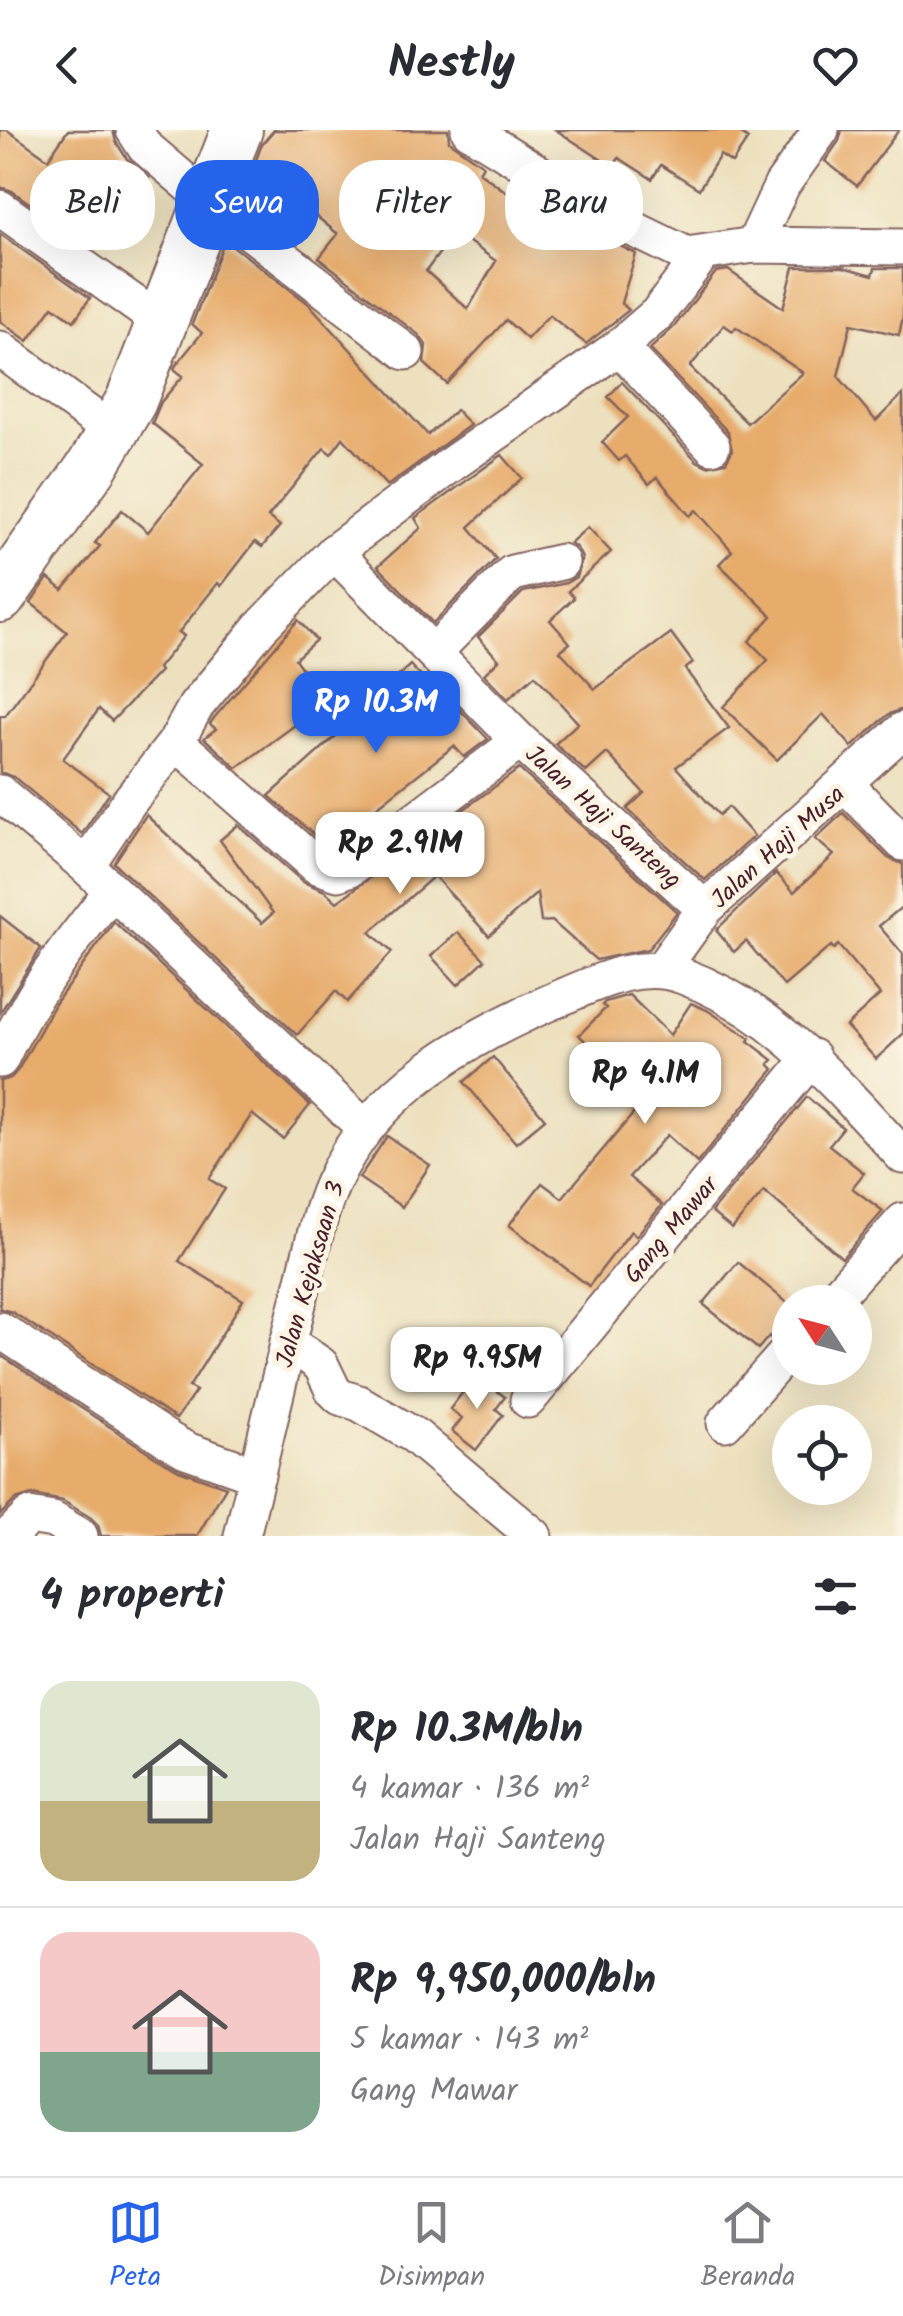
<!DOCTYPE html>
<html lang="id">
<meta charset="utf-8">
<style>
:root{--surface:#fff;--page:#f2f2f3;--text:#2b2b33;--muted:#7c7c81;--line:#e1e1e2;--accent:#2563eb}
body{margin:0;font-family:Kalam,sans-serif;background:var(--page);color:var(--text);height:100vh;display:flex;flex-direction:column;font-size:38px;white-space:nowrap}
*{box-sizing:border-box;margin:0}
p{font-size:32px;color:var(--muted)}
.icon{flex:none;width:55px;height:55px;fill:none;stroke:currentColor;stroke-width:2;stroke-linecap:round;stroke-linejoin:round}
.map{position:relative;height:1406px;overflow:hidden}
.panel{display:flex;flex-direction:column;background:var(--surface);flex:1}
.panel>*{flex:none}
.hud{position:absolute;left:30px;top:30px;width:845px;height:90px;display:flex;gap:20px}
.needle{width:65px;rotate:306deg}
.controls{position:absolute;left:772px;top:1155px;display:grid;gap:20px}
.controls a{display:grid;place-items:center;width:100px;height:100px;border-radius:50%;background:var(--surface);box-shadow:0 10px 40px #0002;font-size:50px}
.price{position:absolute;translate:-50% -85px;padding:0 22px;border-radius:20px;background:#fff;color:#222;font-size:32px;line-height:65px;filter:drop-shadow(0 2px 5px #0008)}
.price::after{content:'';position:absolute;left:50%;top:60px;width:30px;height:22px;margin-left:-15px;background:inherit;clip-path:polygon(0 0,100% 0,50% 100%)}
.price.active{background:var(--accent);color:#fff}
ul{padding:0;list-style:none}
li{display:flex;align-items:center;gap:30px;height:250px;padding:0 40px}
li+li{border-top:2px solid var(--line)}
li span{display:grid;place-items:center;flex:none;width:280px;height:200px;border-radius:30px;color:#555}
li>.icon{margin-inline-start:auto}
span .icon{width:120px;height:120px;fill:#fffc;stroke-width:1}
li b{font-size:42px}
h2{display:flex;justify-content:space-between;align-items:center;height:120px;padding:0 40px;font-size:42px}
.chip{padding:0 35px;border-radius:40px;background:var(--surface);box-shadow:0 10px 40px #0002;font-size:35px;line-height:90px}
.chip.active{background:var(--accent);color:#fff}
header{display:flex;justify-content:space-between;align-items:center;height:130px;padding:0 40px;background:var(--surface);font-size:45px;font-weight:700}
.tabs{display:flex;justify-content:space-around;align-items:center;height:140px;border-top:2px solid var(--line);background:var(--surface);font-size:28px;color:var(--muted)}
.tabs a{display:grid;justify-items:center;gap:5px}
.tabs .active{color:var(--accent)}
.map>svg:first-child{display:block}
</style>
<header><svg class="icon" aria-label="back" viewBox="0 0 24 24"><path d="M15 5l-7 7 7 7"/></svg>Nestly<svg class="icon" aria-label="heart" viewBox="0 0 24 24"><path d="M12 20l-8-8c-3-5 5-10 8-4 3-6 11-1 8 4z"/></svg></header>
<div class="map">
<svg width="903" height="1406" viewBox="0 0 903 1406">
<rect width="100%" height="100%" fill="#fcf5e5"/>
<filter id="ink" filterUnits="userSpaceOnUse"><feTurbulence type="fractalNoise" baseFrequency=".01" numOctaves="2"/><feDisplacementMap in="SourceGraphic" scale="20" xChannelSelector="R" yChannelSelector="G"/><feConvolveMatrix kernelMatrix="1 2 1 2 8 2 1 2 1" color-interpolation-filters="sRGB"/></filter>
<filter id="wash" filterUnits="userSpaceOnUse"><feTurbulence type="fractalNoise" baseFrequency=".0048" numOctaves="4" result="noise"/><feDisplacementMap in="SourceGraphic" scale="40" xChannelSelector="R" yChannelSelector="G"/><feGaussianBlur stdDeviation="2.25" result="paint"/><feColorMatrix in="noise" values="0 0 0 0 0 0 0 0 0 0 0 0 0 0 0 0 0 1.4 0 .05"/><feComposite in="paint" operator="in"/></filter>
<g filter="url(#wash)">
<rect width="100%" height="100%" fill="#ece0be"/>
<g id="blocks">
<g fill="#e7ac6c" fill-rule="evenodd">
<polygon points="0,0 7,0 48,29 68,0 113,0 116,12 127,29 149,48 137,66 88,32 49,87 12,61 0,57"/>
<path d="M274 0H448L449 11 483 35 479 42 527 77 528 75 558 92 564 83 588 100 636 124 621 173 629 180 586 214 549 185 527 209 506 190 447 254 424 233 426 215 419 205 319 128 338 104 272 50 265 58 250 46 262 14ZM455 102 496 131 468 179 426 141Z"/>
<polygon points="556,0 736,0 748,9 732,33 720,25 699,59 661,35 652,49 619,28 613,37"/>
<polygon points="842,0 899,0 857,56 825,31 839,11"/>
<polygon points="0,104 90,168 74,191 53,176 28,211 0,191"/>
<polygon points="225,110 309,174 428,305 456,280 470,295 387,356 343,308 331,324 324,318 268,387 280,396 262,417 255,412 221,456 218,453 179,502 184,506 158,538 160,541 112,591 99,579 63,629 109,663 82,704 14,647 0,642 0,586 5,586 67,502 31,473 48,448 63,460 100,416 95,413 122,380 148,402 203,334 152,293 161,272 183,246 174,239 176,235 202,203 192,194"/>
<path d="M794 137H843L873 145 875 138H903V186L899 205 851 194 838 246 876 291 903 264V579L889 584 852 617 823 584 777 630 723 577 768 530 749 511 772 486 719 434 732 421 696 380 690 386 657 347 649 354 625 326 619 331 602 312 628 287 608 267 622 252 697 331 707 336 726 332 732 321 728 302 650 219 674 197 716 142 728 140 783 178ZM724 195 733 201 736 197 803 243 747 293 690 237Z"/>
<polygon points="502,325 522,348 469,397 496,429 433,493 378,436 421,398 415,388"/>
<polygon points="588,397 611,422 568,461 574,468 550,490 570,513 560,521 595,559 671,503 693,533 685,539 729,598 676,637 719,685 728,677 754,706 705,750 627,679 644,663 607,623 586,642 555,614 578,593 535,545 508,569 484,544 499,530 478,507 523,462 566,453 576,447 582,428 577,418 570,413"/>
<polygon points="298,490 316,510 295,529 326,572 237,638 204,608 216,599 210,594 214,588"/>
<polygon points="410,535 449,576 453,573 488,609 464,627 454,616 327,716 269,666 346,597 342,592 377,559 381,563"/>
<polygon points="519,639 677,782 648,819 596,830 552,791 541,792 537,763 489,806 434,746 370,802 392,822 347,872 336,861 297,905 114,733 146,685 262,793 273,783 220,710 238,695 303,752 325,761 337,772"/>
<polygon points="843,683 888,728 903,734 903,776 879,796 903,824 903,904 876,929 846,896 880,865 838,815 834,819 831,816 784,856 746,811 734,822 716,800 776,743 794,762 834,725 815,709"/>
<polygon points="0,786 41,818 0,883"/>
<polygon points="114,792 310,975 283,1009 252,984 209,1049 225,1059 179,1131 243,1170 189,1257 196,1261 176,1289 12,1182 0,1179 0,951 11,948 18,940 55,874"/>
<polygon points="458,802 485,830 458,855 431,826"/>
<polygon points="629,865 670,905 691,873 707,880 750,908 748,911 773,930 769,934 774,939 697,1033 667,1005 629,1047 662,1075 636,1106 631,1101 589,1156 509,1095 542,1053 562,1068 644,971 622,949 640,925 631,916 609,935 579,905 606,878 602,875 605,872"/>
<polygon points="493,927 545,989 516,1013 464,952"/>
<polygon points="807,967 843,998 829,1015 864,1043 852,1058 883,1081 842,1128 764,1061 732,1099 711,1082"/>
<polygon points="387,1006 430,1035 402,1077 359,1048"/>
<polygon points="738,1132 790,1175 790,1198 782,1199 771,1208 769,1206 758,1219 703,1174"/>
<polygon points="0,1225 156,1327 179,1340 226,1357 197,1406 101,1406 98,1395 91,1388 63,1371 32,1365 15,1370 0,1385"/>
<polygon points="476,1245 505,1267 496,1279 503,1285 476,1320 452,1301 462,1288 450,1279"/>
</g>
</g>
</g>
<g filter="url(#ink)">
<use href="#blocks" fill-opacity="0" stroke="#83635e" stroke-width="2.5"/>
<g fill="none" stroke-linecap="round" stroke-linejoin="round">
<defs>
<g id="street">
<polyline points="134,0 145,17 199,63 406,222"/>
<polyline points="469,0 615,90 687,125 754,115 903,117"/>
<polyline points="0,78 162,193"/>
<polyline points="754,115 782,55 821,0"/>
<polyline points="619,217 712,316"/>
<polyline points="0,219 113,302"/>
<polyline points="334,422 520,611 705,779"/>
<polyline points="434,522 512,443 561,432"/>
<polyline points="176,612 317,736 338,743 351,738 520,611"/>
<polyline points="846,655 903,713"/>
<polyline points="0,663 86,736 365,998"/>
<polyline points="86,736 128,673 176,612 196,576 261,497 334,422 453,333 619,217 657,184 702,125"/>
<polyline points="661,840 705,779 903,600"/>
<path d="M0 930C32 862 65 820 111 762"/>
<polyline points="831,1172 903,1091"/>
<polyline points="0,1200 167,1309 186,1320 257,1345"/>
<polyline points="288,1212 321,1235 333,1260 340,1267 359,1273 415,1306 534,1406"/>
<polyline points="528,1270 812,927"/>
<polyline points="725,1293 790,1219"/>
<polyline points="9,1406 29,1386 53,1390 80,1406"/>
<path d="M242 1406C261 1327 279 1249 299 1170 309 1132 316 1091 332 1054 375 957 474 904 567 865 604 849 643 831 683 846 776 880 838 956 903 1026"/>
</g>
<polyline id="secondary" points="0,467 93,335 131,271 237,0"/>
</defs>
<use href="#street" stroke="#83635e" stroke-width="39"/>
<use href="#secondary" stroke="#83635e" stroke-width="54"/>
<use href="#street" stroke="#fff" stroke-width="35"/>
<use href="#secondary" stroke="#fff" stroke-width="50"/>
</g>
</g>
<g text-anchor="middle" stroke-width="10" stroke-linejoin="round" paint-order="stroke">
<g font-size="25" fill="#4a1f2b" stroke="#fcf5e5">
<text transform="translate(604 686) rotate(42)" y="9">Jalan Haji Santeng</text>
<text transform="translate(777 716) rotate(-42)" y="9">Jalan Haji Musa</text>
<text transform="translate(670 1099) rotate(-50)" y="9">Gang Mawar</text>
<text transform="translate(309 1144) rotate(-74)" y="9">Jalan Kejaksaan 3</text>
</g>
</g>
</svg>
<div class="controls">
<a><svg class="needle" viewBox="-14 -14 28 28"><path d="M0-13l5 13h-10z" fill="#e53935"/><path d="M0 13l5-13h-10z" fill="#7c7c81"/></svg></a>
<a><svg class="icon" aria-label="locate" viewBox="0 0 24 24"><circle cx="12" cy="12" r="6"/><path d="M12 2v4M12 18v4M2 12h4M18 12h4"/></svg></a>
</div>
<b class="price active" style="left:376px;top:626px">Rp 10.3M</b>
<b class="price" style="left:400px;top:767px">Rp 2.91M</b>
<b class="price" style="left:645px;top:997px">Rp 4.1M</b>
<b class="price" style="left:477px;top:1282px">Rp 9.95M</b>
<div class="hud">
<a class="chip">Beli</a>
<a class="chip active">Sewa</a>
<a class="chip">Filter</a>
<a class="chip">Baru</a>
</div>
</div>
<section class="panel">
<h2>4 properti<svg class="icon" aria-label="filters" viewBox="0 0 24 24"><path d="M4 7h16M4 17h16"/><circle cx="9" cy="7" r="2"/><circle cx="15" cy="17" r="2"/></svg></h2>
<ul>
<li><span style="background:linear-gradient(#dfe7d0 60%,#c2b280 0)"><svg class="icon" aria-label="home" viewBox="0 0 24 24"><path d="M3 11l9-7 9 7M6 9v11h12V9"/></svg></span><div><b>Rp 10.3M/bln</b><p>4 kamar · 136 m²</p><p>Jalan Haji Santeng</p></div></li>
<li><span style="background:linear-gradient(#f6c9c9 60%,#7fa58c 0)"><svg class="icon" aria-label="home" viewBox="0 0 24 24"><path d="M3 11l9-7 9 7M6 9v11h12V9"/></svg></span><div><b>Rp 9,950,000/bln</b><p>5 kamar · 143 m²</p><p>Gang Mawar</p></div></li>
</ul>
</section>
<nav class="tabs">
<a class="active"><svg class="icon" aria-label="map" viewBox="0 0 24 24"><path d="M3 6l6-2 6 2 6-2v14l-6 2-6-2-6 2zM9 4v14M15 6v14"/></svg>Peta</a>
<a><svg class="icon" aria-label="saved" viewBox="0 0 24 24"><path d="M7 4h10v16l-5-4-5 4z"/></svg>Disimpan</a>
<a><svg class="icon" aria-label="home" viewBox="0 0 24 24"><path d="M3 11l9-7 9 7M6 9v11h12V9"/></svg>Beranda</a>
</nav>
